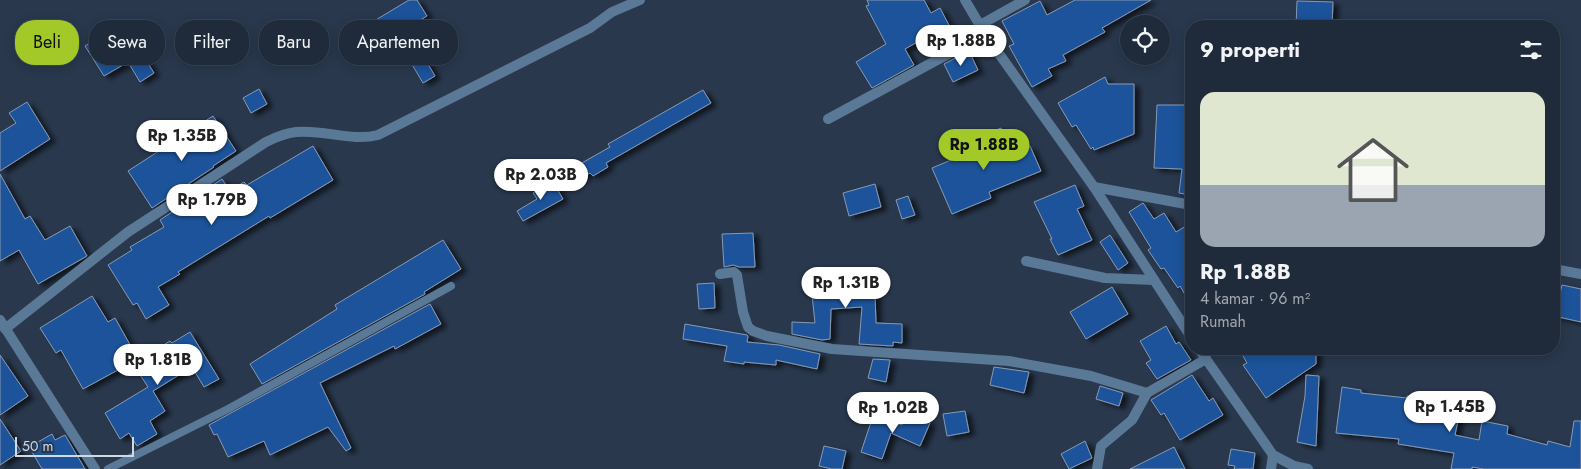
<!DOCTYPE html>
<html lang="id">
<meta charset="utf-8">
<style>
:root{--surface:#1f2a3a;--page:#273242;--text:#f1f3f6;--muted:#a1a7af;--line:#3c4654;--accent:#a2c928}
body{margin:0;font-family:Jost,sans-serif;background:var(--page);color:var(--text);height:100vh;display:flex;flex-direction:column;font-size:19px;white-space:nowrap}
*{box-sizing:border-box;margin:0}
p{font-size:16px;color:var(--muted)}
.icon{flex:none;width:28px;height:28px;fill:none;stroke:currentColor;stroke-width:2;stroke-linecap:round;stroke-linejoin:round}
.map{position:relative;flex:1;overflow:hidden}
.panel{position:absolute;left:1185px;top:20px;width:375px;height:335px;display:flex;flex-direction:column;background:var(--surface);border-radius:20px;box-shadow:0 2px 12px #0003,0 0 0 1px var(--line)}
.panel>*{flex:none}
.guide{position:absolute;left:15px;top:20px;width:475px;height:45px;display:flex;gap:10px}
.tools{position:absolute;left:1120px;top:15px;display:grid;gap:10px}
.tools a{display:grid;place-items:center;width:50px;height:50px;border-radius:50%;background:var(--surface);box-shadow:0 2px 12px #0003,0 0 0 1px var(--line);font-size:25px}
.scale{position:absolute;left:15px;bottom:12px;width:119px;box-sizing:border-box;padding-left:5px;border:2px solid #d0dae7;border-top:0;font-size:14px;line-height:18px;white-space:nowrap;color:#d0dae7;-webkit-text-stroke:4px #29384d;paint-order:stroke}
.price{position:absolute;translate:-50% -42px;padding:0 11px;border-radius:18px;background:#fff;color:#222;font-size:16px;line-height:32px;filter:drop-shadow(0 1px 2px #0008)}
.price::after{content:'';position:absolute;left:50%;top:30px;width:15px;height:11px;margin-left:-8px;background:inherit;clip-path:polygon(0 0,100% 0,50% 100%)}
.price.on{background:var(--accent);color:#111}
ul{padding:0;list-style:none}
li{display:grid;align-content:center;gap:10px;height:265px;padding:0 15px}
li span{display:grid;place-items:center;height:155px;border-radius:15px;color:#555}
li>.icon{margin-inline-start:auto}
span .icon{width:90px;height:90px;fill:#fffc;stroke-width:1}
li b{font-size:21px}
h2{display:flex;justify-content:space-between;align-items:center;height:60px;padding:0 15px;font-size:21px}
.pill{padding:0 18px;border-radius:20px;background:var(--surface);box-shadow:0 2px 12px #0003,0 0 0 1px var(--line);font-size:18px;line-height:45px}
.pill.on{background:var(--accent);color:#111}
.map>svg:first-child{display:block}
</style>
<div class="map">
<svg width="1581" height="469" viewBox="0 0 1581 469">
<defs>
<filter id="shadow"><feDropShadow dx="5.5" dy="3" stdDeviation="2.5" flood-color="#0009"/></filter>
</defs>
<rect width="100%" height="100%" fill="#29384d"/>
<g fill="#1c539a" stroke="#889ab2" filter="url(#shadow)">
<polygon points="409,0 417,0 427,16 381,43 369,24"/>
<polygon points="867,0 924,0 931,13 940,8 952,31 954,30 960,40 935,53 926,37 905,49 914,65 872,88 856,62 886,44 866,6 869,5"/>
<polygon points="1075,0 1151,0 1102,28 1105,32 1063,55 1066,61 1048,69 1052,76 1032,87 1009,46 1014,44 1002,21 1040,1 1047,15"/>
<polygon points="1297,1 1333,2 1332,26 1296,26"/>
<polygon points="122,22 154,73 140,82 128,62 104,76 85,46"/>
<polygon points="969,51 978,70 953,82 944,64"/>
<polygon points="422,54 435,76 423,83 410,61"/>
<polygon points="1105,77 1108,84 1134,84 1134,134 1094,150 1093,147 1091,149 1076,125 1072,127 1058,103"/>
<polygon points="259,89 267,104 251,113 243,98"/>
<polygon points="703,90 711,103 606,163 608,167 593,176 590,173 579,179 573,168 610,147 608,144"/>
<polygon points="27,102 50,139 0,171 0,133 16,123 9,113"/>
<polygon points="1157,105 1191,105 1191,195 1179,193 1182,169 1154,168"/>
<polygon points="213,116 236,151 213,166 214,167 152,208 128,171"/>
<polygon points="1001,128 1013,153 1030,146 1041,171 989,192 991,198 952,214 932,168 980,148 976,139"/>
<polygon points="313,146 333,180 270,218 269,216 178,272 180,274 158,287 169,305 146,319 137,303 133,305 108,265 132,250 130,247 164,227 160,220 222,179 230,191 244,182 247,185"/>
<polygon points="0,174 25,219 30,216 45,240 70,226 87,256 38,284 19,250 0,261"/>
<polygon points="553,182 563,199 523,221 517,211 537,199 533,193"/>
<polygon points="875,184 881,207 849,216 843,193"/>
<polygon points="1075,185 1084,206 1077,209 1092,240 1058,255 1050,239 1052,239 1034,202"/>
<polygon points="908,196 915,215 902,219 896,200"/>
<polygon points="1143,203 1154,219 1164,213 1176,232 1191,223 1191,305 1180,286 1178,288 1164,268 1161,269 1148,250 1151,248 1129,212"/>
<polygon points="753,233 755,267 739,267 733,265 724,267 722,234"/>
<polygon points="1110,235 1128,263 1118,270 1100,242"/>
<polygon points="443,240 461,269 424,292 425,294 262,384 250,364 337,309 335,305"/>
<polygon points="865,269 869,296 875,295 876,323 902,324 902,343 893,342 893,346 859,344 862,307 831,309 830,339 822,340 792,334 792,322 815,323 810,276"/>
<polygon points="714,283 715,308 699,309 697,284"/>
<polygon points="1562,285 1581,289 1581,322 1554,316 1554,297 1559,298"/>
<polygon points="1112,287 1128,314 1086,339 1070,312"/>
<polygon points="92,296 108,322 115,318 138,359 83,389 61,350 56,353 40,328"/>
<polygon points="430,304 441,324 395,349 394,346 320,383 351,448 346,451 328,427 270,455 264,441 228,457 217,434 214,435 209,425"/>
<polygon points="685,324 747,335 748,336 747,342 779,345 820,354 817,369 776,360 776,365 744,362 744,364 724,361 727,346 683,339"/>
<polygon points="1166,326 1176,344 1179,342 1191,360 1157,379 1146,363 1151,360 1140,341"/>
<polygon points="190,332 219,379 204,387 192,367 153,391 165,411 150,421 157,434 137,446 129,433 120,439 105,413 148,387 133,364 170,341 172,343"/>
<polygon points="1239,349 1316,349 1316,364 1266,398 1243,365 1247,363"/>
<polygon points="0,355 28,396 0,415"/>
<polygon points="873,359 890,360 886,382 868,378"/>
<polygon points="994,367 1029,372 1024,393 990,385"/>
<polygon points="1192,375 1209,401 1213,398 1223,415 1180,440 1164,413 1161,415 1151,400"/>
<polygon points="1306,375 1319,376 1316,446 1297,442 1305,396"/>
<polygon points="1100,386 1123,393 1119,406 1096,399"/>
<polygon points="1342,387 1361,390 1361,393 1407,398 1407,396 1461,406 1455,435 1479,440 1482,421 1508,426 1507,434 1547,445 1548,441 1570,447 1574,421 1581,421 1581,469 1484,469 1472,467 1472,469 1451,469 1454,453 1398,444 1399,439 1336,433"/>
<polygon points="965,411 969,432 947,436 943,414"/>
<polygon points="907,413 930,423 920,446 891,433 882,459 861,452 873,416 902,425"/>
<polygon points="0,419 21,451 0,465"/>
<polygon points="52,434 55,440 65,435 85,469 42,469 29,447"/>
<polygon points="1085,441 1092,458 1069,469 1061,454"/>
<polygon points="824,446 846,451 842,469 832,469 819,466"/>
<polygon points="1174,447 1185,469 1130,469"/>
<polygon points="1231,449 1255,453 1253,469 1234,469 1235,466 1228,465"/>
</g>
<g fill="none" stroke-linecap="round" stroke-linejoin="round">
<polyline stroke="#5a7997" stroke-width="8" points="108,469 228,409 451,286"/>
<g stroke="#5a7997" stroke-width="10">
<polyline points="965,0 985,34 1094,187 1191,337"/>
<polyline points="980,25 1025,0"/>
<polyline points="828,119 985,34"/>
<polyline points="1094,187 1191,205"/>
<polyline points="1026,261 1105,278 1154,280"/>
<polyline points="1554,269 1581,274"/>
<polyline points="720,274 734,272 737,275 743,312 748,327 753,331 767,336 832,349 1009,361 1091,376 1147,393"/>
<polyline points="0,320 95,469"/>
<path d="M5 329 128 232 266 142C276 137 286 133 296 132 324 129 351 142 378 135L590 28 612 12 640 0"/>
<polyline points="1199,349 1273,455 1294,466 1308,469"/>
<polyline points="1097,469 1101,446 1132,420 1147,393 1206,359"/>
<polyline points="1271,469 1273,455"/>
</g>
</g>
</svg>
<div class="tools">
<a><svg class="icon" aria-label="locate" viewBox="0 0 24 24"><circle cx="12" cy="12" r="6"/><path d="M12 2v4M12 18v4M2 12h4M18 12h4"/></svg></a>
</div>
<div class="scale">50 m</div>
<b class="price" style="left:961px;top:67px">Rp 1.88B</b>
<b class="price" style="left:182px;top:162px">Rp 1.35B</b>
<b class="price on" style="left:984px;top:171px">Rp 1.88B</b>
<b class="price" style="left:541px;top:201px">Rp 2.03B</b>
<b class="price" style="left:212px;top:226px">Rp 1.79B</b>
<b class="price" style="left:846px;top:309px">Rp 1.31B</b>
<b class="price" style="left:158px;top:386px">Rp 1.81B</b>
<b class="price" style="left:1450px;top:433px">Rp 1.45B</b>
<b class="price" style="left:893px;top:434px">Rp 1.02B</b>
<div class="guide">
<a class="pill on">Beli</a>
<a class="pill">Sewa</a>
<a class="pill">Filter</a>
<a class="pill">Baru</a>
<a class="pill">Apartemen</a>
</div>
<section class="panel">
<h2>9 properti<svg class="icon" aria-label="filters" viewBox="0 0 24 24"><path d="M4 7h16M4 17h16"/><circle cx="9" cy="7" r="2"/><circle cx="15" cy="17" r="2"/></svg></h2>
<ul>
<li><span style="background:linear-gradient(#dfe7d0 60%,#9aa5b1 0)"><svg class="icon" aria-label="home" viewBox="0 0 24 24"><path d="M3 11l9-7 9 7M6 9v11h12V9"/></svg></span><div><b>Rp 1.88B</b><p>4 kamar · 96 m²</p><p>Rumah</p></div></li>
</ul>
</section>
</div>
